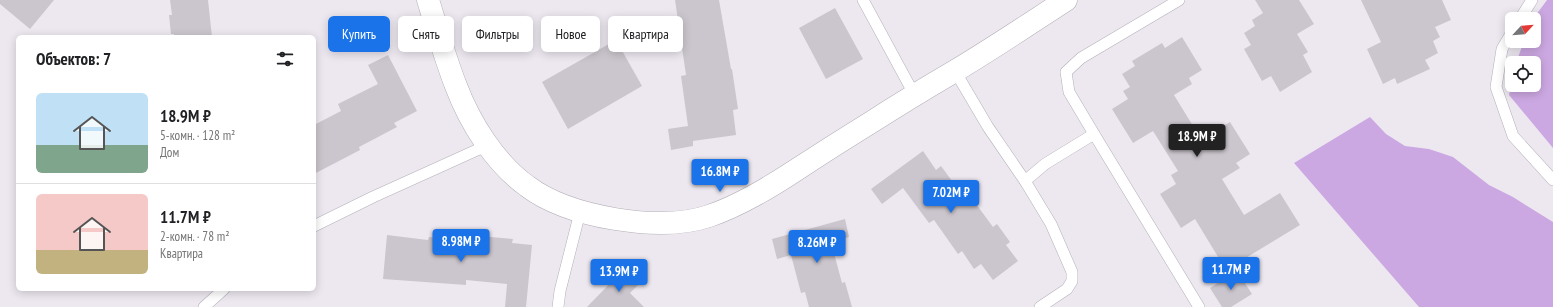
<!DOCTYPE html>
<html lang="ru">
<meta charset="utf-8">
<style>
:root{--surface:#fff;--page:#f6f6f6;--text:#202124;--muted:#757577;--line:#e0e0e0;--accent:#1a73e8}
body{margin:0;font-family:"PT Sans Narrow",sans-serif;background:var(--page);color:var(--text);height:100vh;display:flex;flex-direction:column;font-size:15px;white-space:nowrap}
*{box-sizing:border-box;margin:0}
p{font-size:13px;color:var(--muted)}
.icon{flex:none;width:22px;height:22px;fill:none;stroke:currentColor;stroke-width:2;stroke-linecap:round;stroke-linejoin:round}
.map{position:relative;flex:1;overflow:hidden}
.drawer{position:absolute;left:16px;top:35px;width:300px;height:256px;display:flex;flex-direction:column;background:var(--surface);border-radius:6px;box-shadow:0 2px 10px #0003}
.drawer>*{flex:none}
.banner{position:absolute;left:328px;top:16px;width:380px;height:36px;display:flex;gap:8px}
.needle{width:26px;rotate:64deg}
.fabs{position:absolute;left:1505px;top:12px;display:grid;gap:8px}
.fabs a{display:grid;place-items:center;width:36px;height:36px;border-radius:6px;background:var(--surface);box-shadow:0 2px 10px #0003;font-size:20px}
.price{position:absolute;translate:-50% -34px;padding:0 9px;border-radius:4px;background:var(--accent);color:#fff;font-size:13px;line-height:26px;filter:drop-shadow(0 1px 2px #0008)}
.price::after{content:'';position:absolute;left:50%;top:24px;width:12px;height:9px;margin-left:-6px;background:inherit;clip-path:polygon(0 0,100% 0,50% 100%)}
.price.selected{background:#222;color:#fff}
ul{padding:0;list-style:none}
li{display:flex;align-items:center;gap:12px;height:100px;padding:0 20px}
li+li{border-top:1px solid var(--line)}
li span{display:grid;place-items:center;flex:none;width:112px;height:80px;border-radius:6px;color:#555}
li>.icon{margin-inline-start:auto}
span .icon{width:48px;height:48px;fill:#fffc;stroke-width:1}
li b{font-size:17px}
h2{display:flex;justify-content:space-between;align-items:center;height:48px;padding:0 20px;font-size:17px}
.tag{padding:0 14px;border-radius:6px;background:var(--surface);box-shadow:0 2px 10px #0003;font-size:14px;line-height:36px}
.tag.selected{background:var(--accent);color:#fff}
.map>svg:first-child{display:block}
</style>
<div class="map">
<svg width="1553" height="307" viewBox="0 0 1553 307">
<rect width="100%" height="100%" fill="#ede8f0"/>
<g fill="#cca8e2">
<polygon points="1547,0 1553,0 1553,148 1509,95 1512,82 1512,85 1534,85 1534,63 1516,63 1524,41 1534,41 1533,19"/>
<polygon points="1370,117 1386,134 1405,146 1429,149 1453,157 1489,185 1513,197 1553,222 1553,307 1419,307 1294,163"/>
</g>
<g fill="#cbc6cd">
<polygon points="0,0 54,0 30,29 0,4"/>
<polygon points="170,0 208,0 212,37 174,37 174,34 171,34 169,15 172,15"/>
<polygon points="675,0 719,0 731,69 732,69 738,109 733,110 736,135 693,141 693,146 671,150 668,129 688,126 681,76 686,75"/>
<polygon points="1255,0 1299,0 1314,24 1297,34 1308,52 1303,55 1312,72 1280,92 1271,76 1262,81 1244,49 1251,45 1244,33 1255,26 1252,20 1263,13"/>
<polygon points="1361,0 1442,0 1451,20 1435,27 1440,37 1433,41 1438,53 1425,60 1430,69 1397,84 1395,78 1383,84 1367,49 1381,42"/>
<polygon points="835,8 863,59 826,79 799,28"/>
<polygon points="1182,37 1202,70 1189,78 1192,84 1174,95 1198,134 1210,127 1213,132 1230,122 1250,154 1236,163 1240,168 1222,179 1244,215 1280,193 1300,225 1226,270 1195,219 1181,228 1160,194 1176,184 1171,175 1178,171 1153,131 1133,143 1112,109 1128,99 1123,91 1130,87 1122,74 1135,66 1132,61 1162,43 1165,48"/>
<polygon points="616,40 642,86 568,129 542,82"/>
<polygon points="388,55 417,111 394,123 397,127 359,147 360,150 314,174 314,125 341,111 338,104 378,84 368,65"/>
<polygon points="923,151 936,170 941,166 963,196 968,193 993,227 997,224 1010,242 1006,245 1018,261 993,280 981,264 974,269 962,251 958,254 934,220 929,223 903,188 882,204 871,189"/>
<polygon points="845,219 849,237 831,242 842,283 845,282 852,307 809,307 805,292 801,293 791,255 777,259 772,239"/>
<polygon points="387,235 428,240 429,237 469,241 469,235 513,239 512,243 532,245 526,307 505,307 507,284 466,280 466,285 383,279"/>
<polygon points="625,268 640,283 630,293 644,307 587,307"/>
<polygon points="1237,271 1252,294 1231,307 1222,307 1210,288"/>
</g>
<g fill="none" stroke-linecap="round" stroke-linejoin="round">
<defs>
<g id="service">
<polyline points="863,0 914,94"/>
<polyline points="1520,19 1532,0"/>
<polyline points="1512,32 1502,49 1496,87 1513,136 1553,180"/>
<polyline points="955,71 988,127 1025,181 1051,224 1072,272 1072,281 1067,289 1040,307"/>
<polyline points="1094,134 1069,92 1066,72 1081,58 1179,0"/>
<polyline points="1025,181 1045,164 1094,134 1199,307"/>
<polyline points="314,226 373,197 488,145"/>
<polyline points="204,307 224,289"/>
<polyline points="558,307 560,291 580,212"/>
</g>
<path id="minor" d="M428 0C437 29 445 58 456 86 470 123 495 163 527 186 552 205 585 214 615 219 646 224 680 226 709 216 739 206 767 189 793 172 819 155 844 139 870 123 898 105 926 88 955 71 992 49 1029 24 1066 0"/>
</defs>
<use href="#service" stroke="#b4b0b7" stroke-width="12"/>
<use href="#minor" stroke="#b4b0b7" stroke-width="23"/>
<use href="#service" stroke="#fff" stroke-width="11"/>
<use href="#minor" stroke="#fff" stroke-width="22"/>
</g>
</svg>
<div class="fabs">
<a><svg class="needle" viewBox="-14 -14 28 28"><path d="M0-13l5 13h-10z" fill="#e53935"/><path d="M0 13l5-13h-10z" fill="#757577"/></svg></a>
<a><svg class="icon" aria-label="locate" viewBox="0 0 24 24"><circle cx="12" cy="12" r="6"/><path d="M12 2v4M12 18v4M2 12h4M18 12h4"/></svg></a>
</div>
<b class="price selected" style="left:1197px;top:158px">18.9M ₽</b>
<b class="price" style="left:720px;top:193px">16.8M ₽</b>
<b class="price" style="left:951px;top:214px">7.02M ₽</b>
<b class="price" style="left:461px;top:263px">8.98M ₽</b>
<b class="price" style="left:817px;top:264px">8.26M ₽</b>
<b class="price" style="left:1231px;top:291px">11.7M ₽</b>
<b class="price" style="left:619px;top:293px">13.9M ₽</b>
<div class="banner">
<a class="tag selected">Купить</a>
<a class="tag">Снять</a>
<a class="tag">Фильтры</a>
<a class="tag">Новое</a>
<a class="tag">Квартира</a>
</div>
<section class="drawer">
<h2>Объектов: 7<svg class="icon" aria-label="filters" viewBox="0 0 24 24"><path d="M4 7h16M4 17h16"/><circle cx="9" cy="7" r="2"/><circle cx="15" cy="17" r="2"/></svg></h2>
<ul>
<li><span style="background:linear-gradient(#bfe0f5 65%,#7fa58c 0)"><svg class="icon" aria-label="home" viewBox="0 0 24 24"><path d="M3 11l9-7 9 7M6 9v11h12V9"/></svg></span><div><b>18.9M ₽</b><p>5-комн. · 128 m²</p><p>Дом</p></div></li>
<li><span style="background:linear-gradient(#f6c9c9 70%,#c2b280 0)"><svg class="icon" aria-label="home" viewBox="0 0 24 24"><path d="M3 11l9-7 9 7M6 9v11h12V9"/></svg></span><div><b>11.7M ₽</b><p>2-комн. · 78 m²</p><p>Квартира</p></div></li>
</ul>
</section>
</div>
